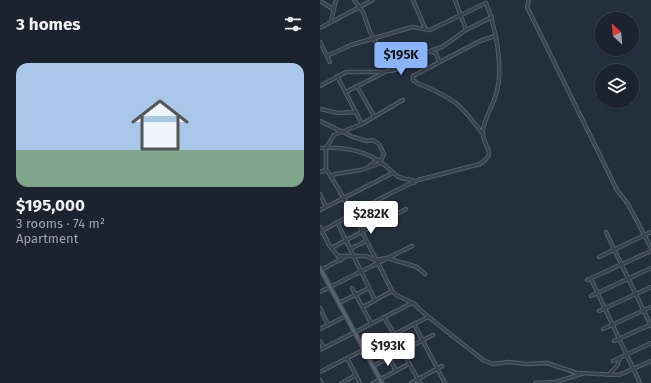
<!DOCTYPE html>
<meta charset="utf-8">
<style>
:root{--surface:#1b232e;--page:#282f3a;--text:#f1f3f6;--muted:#a0a4aa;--line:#39404a;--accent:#8ab4f8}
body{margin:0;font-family:"Fira Sans",sans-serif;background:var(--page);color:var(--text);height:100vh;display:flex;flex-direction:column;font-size:15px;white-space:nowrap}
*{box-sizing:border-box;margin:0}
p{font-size:13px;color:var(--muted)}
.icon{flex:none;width:22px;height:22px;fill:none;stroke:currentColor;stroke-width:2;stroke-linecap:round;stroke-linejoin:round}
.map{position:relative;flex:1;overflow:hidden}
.sheet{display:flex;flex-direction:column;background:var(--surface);width:320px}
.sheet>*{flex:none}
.needle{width:26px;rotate:334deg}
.fabs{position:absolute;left:275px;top:12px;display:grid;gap:8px}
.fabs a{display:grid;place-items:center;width:44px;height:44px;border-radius:50%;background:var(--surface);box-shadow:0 1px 3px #0004,0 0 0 1px var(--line);font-size:20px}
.price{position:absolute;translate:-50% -34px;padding:0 9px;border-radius:4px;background:#fff;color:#222;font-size:13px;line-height:26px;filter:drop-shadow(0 1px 2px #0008)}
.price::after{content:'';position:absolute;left:50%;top:24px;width:12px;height:9px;margin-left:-6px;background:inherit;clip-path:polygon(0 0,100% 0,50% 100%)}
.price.active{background:var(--accent);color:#111}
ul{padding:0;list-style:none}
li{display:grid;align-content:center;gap:8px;height:212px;padding:0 16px}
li+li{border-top:1px solid var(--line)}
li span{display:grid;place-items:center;height:124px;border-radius:12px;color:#555}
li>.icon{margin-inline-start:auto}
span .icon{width:72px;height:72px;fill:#fffc;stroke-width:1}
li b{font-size:17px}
h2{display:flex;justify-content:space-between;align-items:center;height:48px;padding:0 16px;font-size:17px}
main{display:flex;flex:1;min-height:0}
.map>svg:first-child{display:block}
</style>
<main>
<section class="sheet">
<h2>3 homes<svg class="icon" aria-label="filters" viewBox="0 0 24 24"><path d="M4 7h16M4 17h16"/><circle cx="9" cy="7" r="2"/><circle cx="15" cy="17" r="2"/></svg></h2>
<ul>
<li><span style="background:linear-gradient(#a9c7e8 70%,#7fa58c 0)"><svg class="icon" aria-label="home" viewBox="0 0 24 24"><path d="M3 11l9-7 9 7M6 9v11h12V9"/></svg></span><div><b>$195,000</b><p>3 rooms · 74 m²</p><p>Apartment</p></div></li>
</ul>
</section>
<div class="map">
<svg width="331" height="383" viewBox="0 0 331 383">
<rect width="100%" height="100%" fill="#242f3e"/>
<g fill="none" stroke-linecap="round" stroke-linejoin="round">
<defs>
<g id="minor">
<polyline points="34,0 43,12 50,32 72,71"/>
<polyline points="93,0 105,28"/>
<polyline points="209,0 207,7 209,11 297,190 308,204 331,248"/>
<polyline points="0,1 13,9"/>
<polyline points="11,21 16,0"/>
<polyline points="0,28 53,0"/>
<polyline points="146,30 172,17"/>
<polyline points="0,42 10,62"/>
<polyline points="112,52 116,53 119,62"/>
<polyline points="17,76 42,124"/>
<polyline points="0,86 26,72 63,72 78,69 107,52 122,47 146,30 135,0"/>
<polyline points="37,86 54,116"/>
<polyline points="26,92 63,73"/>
<polyline points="0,109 18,113 36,112"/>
<polyline points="0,121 33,137 47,141 53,140 59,144 64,154 61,160 57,160 47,168"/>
<path d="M162 133C139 102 133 98 97 83L93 80V76L160 41 175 36"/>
<path d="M0 148C24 147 47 150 66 166 77 176 76 178 92 180L94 183"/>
<polyline points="6,170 6,148 14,135 42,124 83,100"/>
<polyline points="0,172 6,170 9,173 33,214 72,291 76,295 93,303 106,315 163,360 173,364 188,362 207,364 227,363 257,373 299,375 331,361"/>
<polyline points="11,177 15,174 41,170 61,163"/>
<polyline points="0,194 6,207"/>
<polyline points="0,210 73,173"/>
<polyline points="17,222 55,300"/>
<polyline points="0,227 9,245 21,260"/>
<path d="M0 232 71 193 98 180 160 164C179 151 162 148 163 132 163 119 173 107 176 94 184 70 176 27 166 3L110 30 92 27 31 45 7 56"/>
<polyline points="286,232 331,326"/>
<polyline points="11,248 86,209"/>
<polyline points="30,249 46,241"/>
<polyline points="19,256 46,256 55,260 67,258 97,267 105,274"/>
<polyline points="279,257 331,232"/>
<polyline points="1,270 27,256"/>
<polyline points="271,279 320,383"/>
<polyline points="267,280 331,251"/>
<polyline points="32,288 51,323"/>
<polyline points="0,292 92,246"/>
<polyline points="271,296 331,268"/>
<polyline points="19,303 49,288"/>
<polyline points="43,307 72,291"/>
<polyline points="0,308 8,325"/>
<polyline points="279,311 331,287"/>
<polyline points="64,317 74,334"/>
<polyline points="94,324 125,383"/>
<polyline points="0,329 26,316"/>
<polyline points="283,329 331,307"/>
<polyline points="0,341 4,348"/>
<polyline points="61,341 76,371"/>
<polyline points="294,341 330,325"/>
<polyline points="0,350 92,303"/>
<polyline points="83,352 100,383"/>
<polyline points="27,358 40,383"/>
<polyline points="293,361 331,343"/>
<polyline points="53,366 113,335"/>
<polyline points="0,372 108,317"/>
<polyline points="288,375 297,366 300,358"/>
<polyline points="0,380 2,383"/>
<polyline points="22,383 36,375"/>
<polyline points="53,383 89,364"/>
<polyline points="91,383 122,366"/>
<polyline points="215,383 236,382 261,374"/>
</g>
<polyline id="major" points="0,268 62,383"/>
</defs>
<use href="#minor" stroke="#565f6c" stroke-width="4.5"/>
<use href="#major" stroke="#414a57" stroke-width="5.5"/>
<use href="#minor" stroke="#38414e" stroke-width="2.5"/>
<use href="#major" stroke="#56606e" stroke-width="3.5"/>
</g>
</svg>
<div class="fabs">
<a><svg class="needle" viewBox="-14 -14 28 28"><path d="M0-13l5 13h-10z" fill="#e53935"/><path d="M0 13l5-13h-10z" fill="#a0a4aa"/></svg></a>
<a><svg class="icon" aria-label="layers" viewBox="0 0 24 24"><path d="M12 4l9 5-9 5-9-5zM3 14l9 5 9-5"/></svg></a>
</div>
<b class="price active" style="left:81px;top:76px">$195K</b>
<b class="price" style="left:51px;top:235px">$282K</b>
<b class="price" style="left:68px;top:367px">$193K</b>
</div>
</main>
